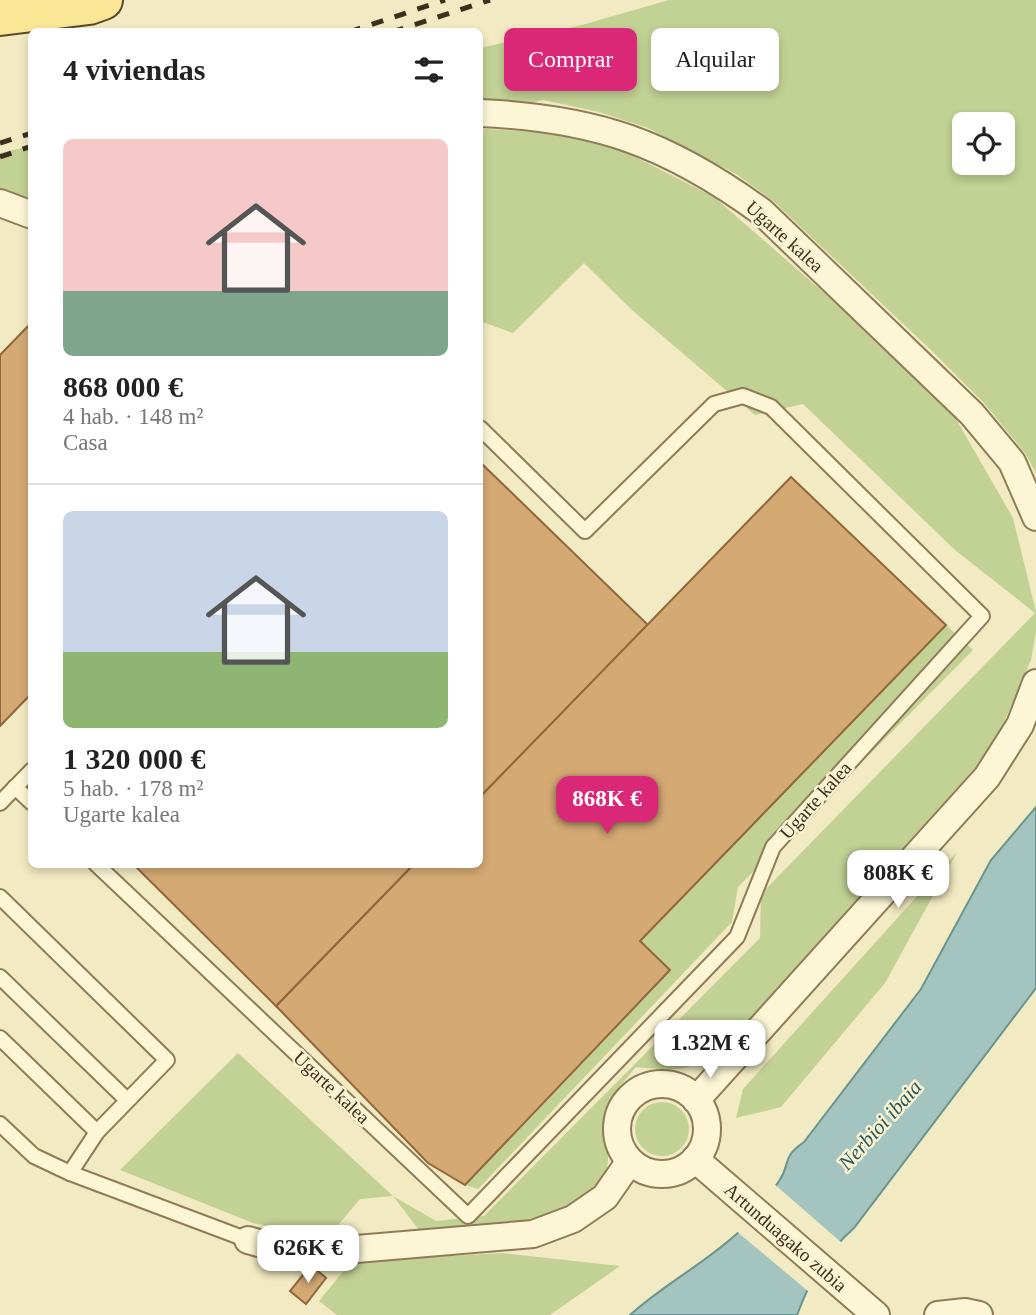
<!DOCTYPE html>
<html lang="es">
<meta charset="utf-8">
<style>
:root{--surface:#fff;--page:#f2f2f2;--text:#222;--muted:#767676;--line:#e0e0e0;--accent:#db2777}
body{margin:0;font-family:Georgia,serif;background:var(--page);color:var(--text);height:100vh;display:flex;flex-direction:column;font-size:26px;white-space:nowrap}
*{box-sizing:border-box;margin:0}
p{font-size:23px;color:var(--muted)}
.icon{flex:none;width:38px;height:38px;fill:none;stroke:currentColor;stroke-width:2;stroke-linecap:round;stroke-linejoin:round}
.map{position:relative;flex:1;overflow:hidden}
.panel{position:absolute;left:28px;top:28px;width:455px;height:840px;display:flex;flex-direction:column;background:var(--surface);border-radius:10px;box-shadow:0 4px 10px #0003}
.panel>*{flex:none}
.hud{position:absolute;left:504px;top:28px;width:427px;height:63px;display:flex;gap:14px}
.fabs{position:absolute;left:952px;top:112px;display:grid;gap:14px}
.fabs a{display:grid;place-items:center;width:63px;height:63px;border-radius:10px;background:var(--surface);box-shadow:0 4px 10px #0003;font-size:35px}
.price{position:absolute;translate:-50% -60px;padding:0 16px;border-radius:14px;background:#fff;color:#222;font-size:23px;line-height:46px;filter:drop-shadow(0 2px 4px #0008)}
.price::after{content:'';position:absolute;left:50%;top:42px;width:21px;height:16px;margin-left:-10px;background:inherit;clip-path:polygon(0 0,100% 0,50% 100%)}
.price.current{background:var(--accent);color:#fff}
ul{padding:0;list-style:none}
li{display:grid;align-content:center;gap:14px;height:371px;padding:0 35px}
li+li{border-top:2px solid var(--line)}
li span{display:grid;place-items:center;height:217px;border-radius:10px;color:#555}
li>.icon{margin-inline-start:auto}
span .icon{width:126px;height:126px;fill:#fffc;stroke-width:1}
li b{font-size:30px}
h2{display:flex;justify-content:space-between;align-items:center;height:84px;padding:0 35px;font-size:30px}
.chip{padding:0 24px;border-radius:10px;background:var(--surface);box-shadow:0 4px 10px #0003;font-size:24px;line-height:63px}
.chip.current{background:var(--accent);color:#fff}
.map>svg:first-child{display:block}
</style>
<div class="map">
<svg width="1036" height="1315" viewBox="0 0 1036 1315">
<rect width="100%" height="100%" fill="#f2eac2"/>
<g fill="#c2d194" fill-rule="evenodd">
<path d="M669 0H1036V473L1025 453 984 403 932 351 772 200 736 174 648 128 599 112 543 100 480 115V48L582 25ZM964 124H1003V163H964Z"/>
<path d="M488 129 594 136 714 197 837 304 952 412 1013 518 1036 612V632L1031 660 993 748 726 1045C694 1073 676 1071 636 1067 624 1082 604 1102 603 1122 603 1138 612 1155 606 1170 585 1227 468 1228 419 1230L393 1196 360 1199 328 1237 253 1223 120 1170 238 1053 393 1196 436 1221 484 1216 760 938 761 894 1035 613 955 550 803 404 755 415 632 310 584 263 513 333 480 321V130Z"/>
<polygon points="31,146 31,209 0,196 0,153"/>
<polygon points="946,625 973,650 738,887 732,922 478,1189 465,1185 670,971 640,941"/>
<polygon points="957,852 885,983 781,1107 736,1118 743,1089"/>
<circle cx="662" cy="1129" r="27"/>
<polygon points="502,1253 620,1266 550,1315 337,1315 319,1301 351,1262"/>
</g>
<path fill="#a4c4bf" stroke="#6a948f" stroke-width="2" d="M1036 807V988L854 1228C826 1253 810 1280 797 1315H630C665 1283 708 1262 742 1229 755 1215 768 1197 779 1181 792 1162 780 1159 804 1142L921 989 991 860Z"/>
<polygon fill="#f2eac2" points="773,1183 842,1243 809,1292 735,1230"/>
<g fill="#d4a974" stroke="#8f673a" stroke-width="2">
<polygon points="32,322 32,693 0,726 0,355"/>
<polygon points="480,462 648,625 480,797"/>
<polygon points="791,477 946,625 640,941 670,970 465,1185 428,1163 276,1006 414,864 480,864 480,797"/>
<polygon points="133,864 414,864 276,1006"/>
<polygon points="311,1265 326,1278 306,1304 290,1291"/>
</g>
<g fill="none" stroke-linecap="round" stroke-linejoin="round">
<defs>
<g id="service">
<polyline points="15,787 32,803"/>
<polyline points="0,803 32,770"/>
<polyline points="96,864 468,1216 737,937 773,847 982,616 771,407 743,396 714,404 585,531 480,428"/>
<polyline points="0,897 167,1060 97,1132 70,1173"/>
<polyline points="0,977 127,1100"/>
<polyline points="0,1038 97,1132"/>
<polyline points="0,1124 34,1156 70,1173 248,1240"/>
</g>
<g id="minor">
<path d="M480 113C596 118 667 143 762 212L972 414 1012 462 1036 517"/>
<polyline points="0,203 32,215"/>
<circle cx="662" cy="1129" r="45"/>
<polyline points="696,1100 987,777 1020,725 1036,683"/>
<polyline points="695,1159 876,1315"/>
<polyline points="248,1240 283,1250 321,1252 533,1234 573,1219 605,1197 630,1161"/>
<polyline points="938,1315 965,1312 979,1315"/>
</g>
<polyline id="primary" points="0,16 89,5 103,0"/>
</defs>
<use href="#service" stroke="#8e7c57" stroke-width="18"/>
<use href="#minor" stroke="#8e7c57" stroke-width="30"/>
<use href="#primary" stroke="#5b482b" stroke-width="42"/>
<use href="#service" stroke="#fcf6d6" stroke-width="14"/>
<use href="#minor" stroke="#fcf6d6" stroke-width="26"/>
<use href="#primary" stroke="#f9e796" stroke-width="38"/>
<g stroke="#3c301d" stroke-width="5" stroke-dasharray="12 12" stroke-linecap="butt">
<polyline points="349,32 445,0"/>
<polyline points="392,32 490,0"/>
<polyline points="0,143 32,133"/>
<polyline points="0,157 32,146"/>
</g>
</g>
<g text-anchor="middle" stroke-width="5" stroke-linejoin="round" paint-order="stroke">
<g font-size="19" fill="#3c301d" stroke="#f9f3d2">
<text transform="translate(785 236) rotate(42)" y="7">Ugarte kalea</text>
<text transform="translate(815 800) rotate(-48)" y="7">Ugarte kalea</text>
<text transform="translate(332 1087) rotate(43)" y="7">Ugarte kalea</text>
<text transform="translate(786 1237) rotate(41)" y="7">Artunduagako zubia</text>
</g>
<g font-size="21" font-style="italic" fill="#2a5a5d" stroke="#f9f3d2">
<text transform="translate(880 1125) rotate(-48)" y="7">Nerbioi ibaia</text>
</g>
</g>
</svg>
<div class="fabs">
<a><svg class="icon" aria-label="locate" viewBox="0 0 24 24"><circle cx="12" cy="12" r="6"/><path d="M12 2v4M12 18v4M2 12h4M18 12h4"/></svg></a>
</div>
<b class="price current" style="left:607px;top:836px">868K €</b>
<b class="price" style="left:898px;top:910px">808K €</b>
<b class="price" style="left:710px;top:1080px">1.32M €</b>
<b class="price" style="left:308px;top:1285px">626K €</b>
<div class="hud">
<a class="chip current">Comprar</a>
<a class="chip">Alquilar</a>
</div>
<section class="panel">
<h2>4 viviendas<svg class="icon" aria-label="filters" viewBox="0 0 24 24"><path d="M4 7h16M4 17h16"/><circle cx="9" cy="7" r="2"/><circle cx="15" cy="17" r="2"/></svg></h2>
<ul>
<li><span style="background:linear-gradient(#f6c9c9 70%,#7fa58c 0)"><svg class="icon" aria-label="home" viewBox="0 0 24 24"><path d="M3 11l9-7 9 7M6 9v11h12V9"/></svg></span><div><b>868 000 €</b><p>4 hab. · 148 m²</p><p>Casa</p></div></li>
<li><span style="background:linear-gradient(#c9d6e8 65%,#8fb573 0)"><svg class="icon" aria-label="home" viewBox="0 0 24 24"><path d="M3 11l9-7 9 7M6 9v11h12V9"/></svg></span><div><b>1 320 000 €</b><p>5 hab. · 178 m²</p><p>Ugarte kalea</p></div></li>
</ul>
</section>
</div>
